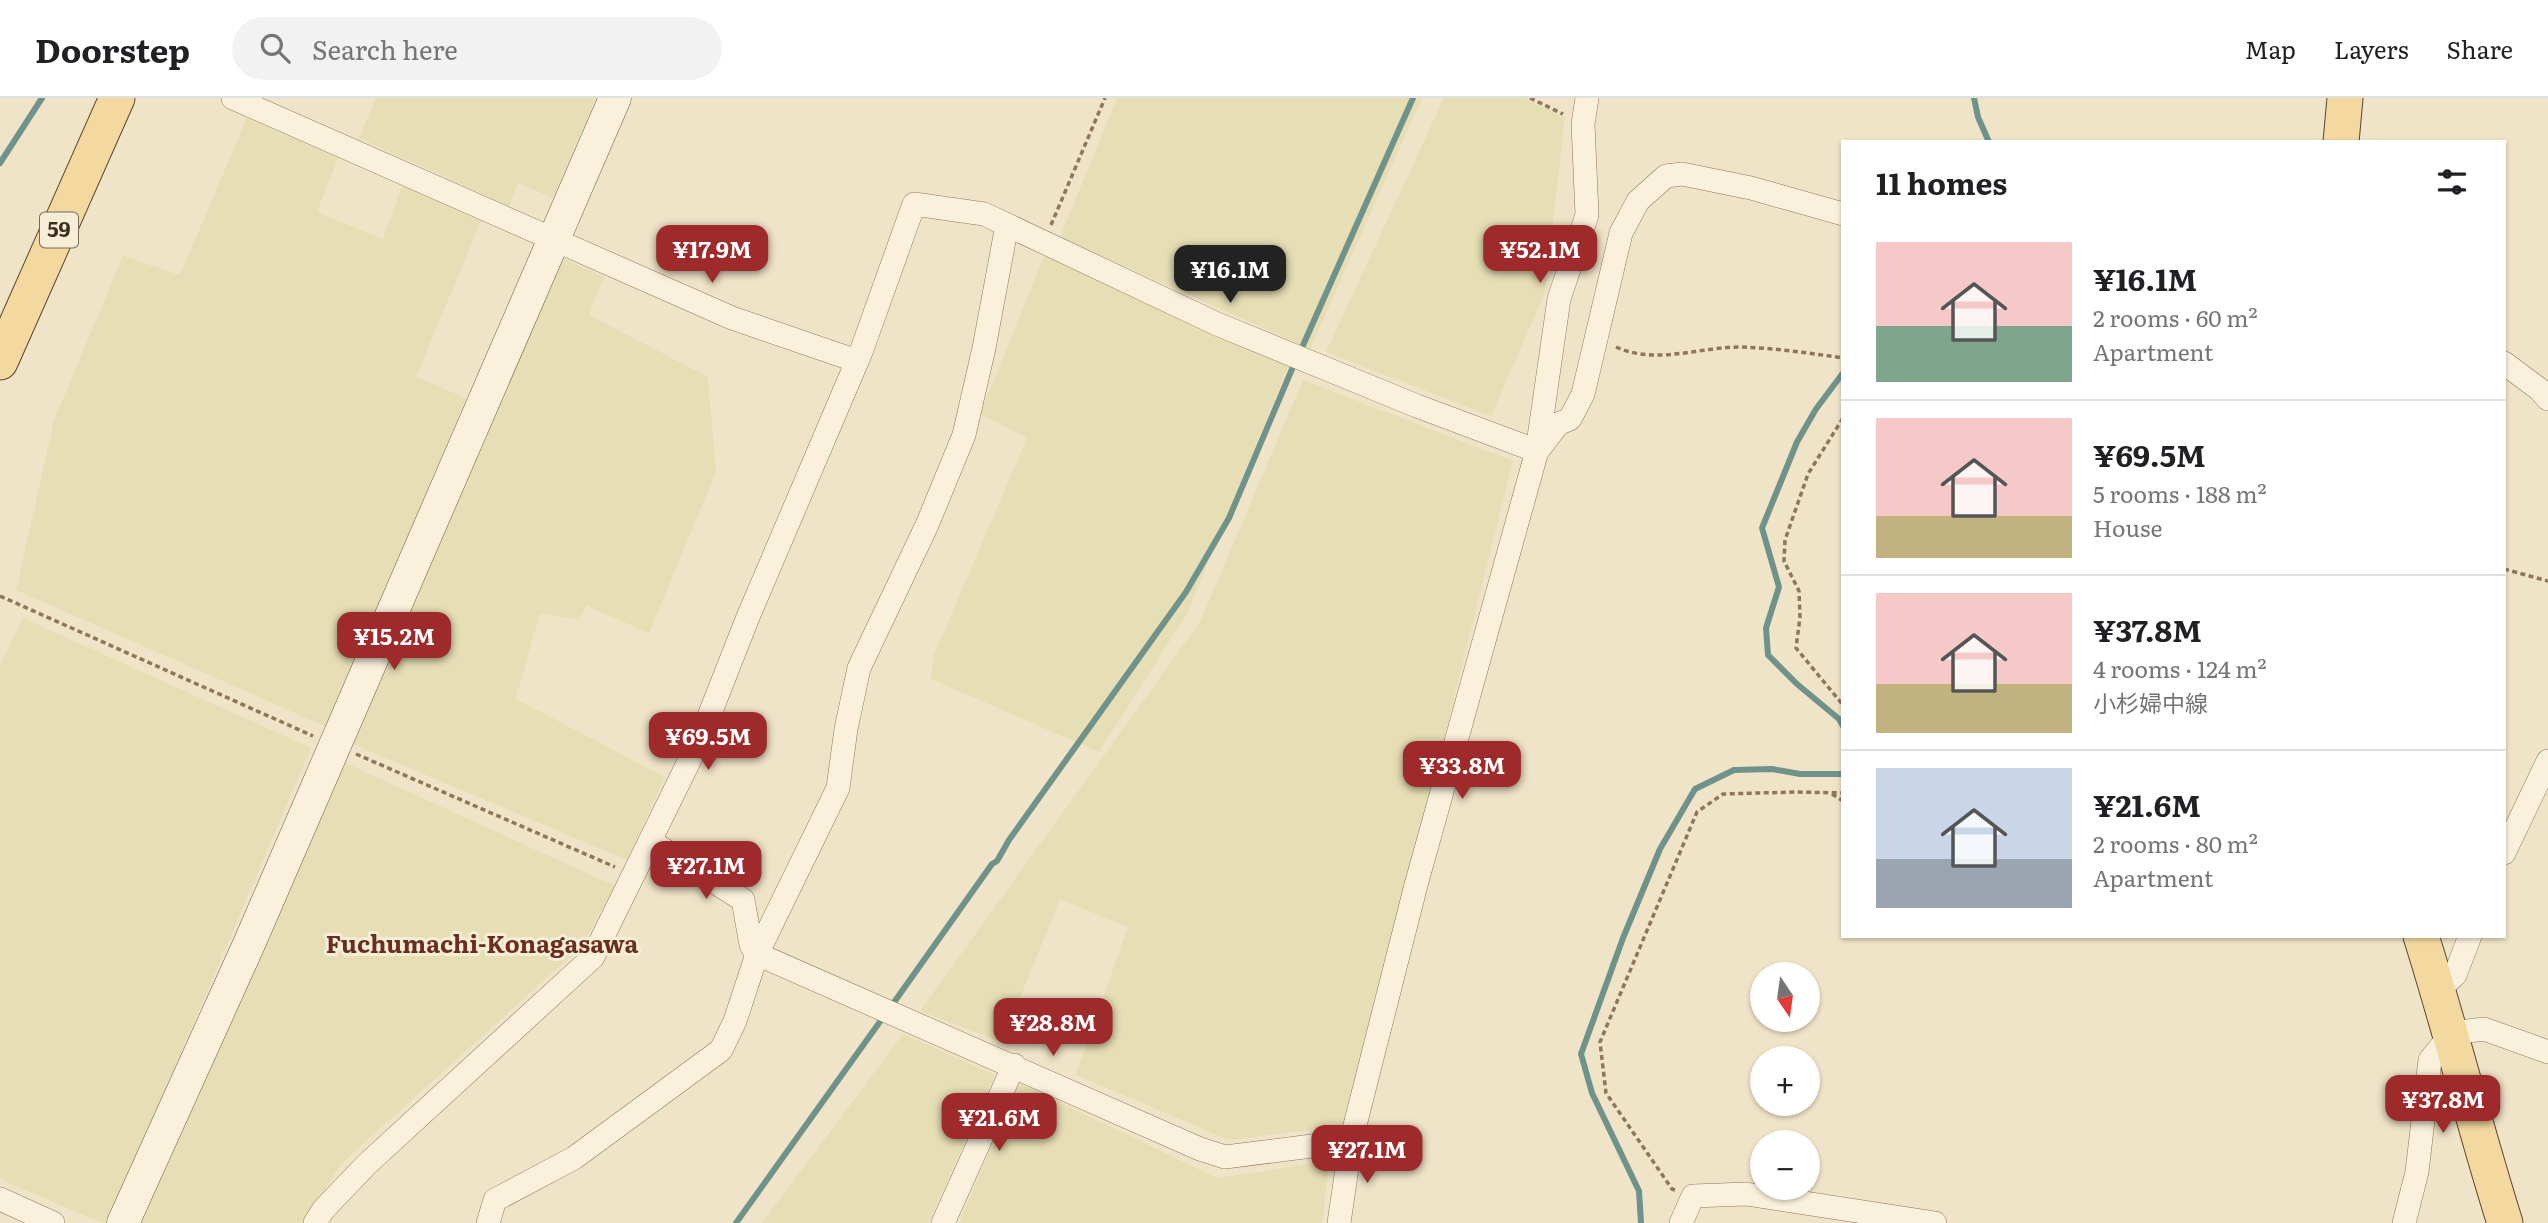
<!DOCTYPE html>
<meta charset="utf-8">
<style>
:root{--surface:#fff;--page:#f2f2f2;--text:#202124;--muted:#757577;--line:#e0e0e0;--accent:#9e2a2b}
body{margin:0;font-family:Literata,"Noto Sans JP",serif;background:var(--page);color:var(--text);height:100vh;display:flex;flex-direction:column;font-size:26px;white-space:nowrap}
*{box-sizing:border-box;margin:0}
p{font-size:23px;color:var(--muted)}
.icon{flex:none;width:38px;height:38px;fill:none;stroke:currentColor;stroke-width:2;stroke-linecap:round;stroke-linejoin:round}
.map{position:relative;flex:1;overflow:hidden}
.panel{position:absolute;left:1841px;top:42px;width:665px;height:798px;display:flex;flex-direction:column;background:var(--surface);border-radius:0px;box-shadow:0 2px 5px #0004}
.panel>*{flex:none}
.needle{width:46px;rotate:167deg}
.tools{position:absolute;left:1750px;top:864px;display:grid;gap:14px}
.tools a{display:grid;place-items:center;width:70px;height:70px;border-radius:50%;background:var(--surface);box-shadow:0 2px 5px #0004;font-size:35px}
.price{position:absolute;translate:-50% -60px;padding:0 16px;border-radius:14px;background:var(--accent);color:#fff;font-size:23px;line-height:46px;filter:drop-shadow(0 2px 4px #0008)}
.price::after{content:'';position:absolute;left:50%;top:42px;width:21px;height:16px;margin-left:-10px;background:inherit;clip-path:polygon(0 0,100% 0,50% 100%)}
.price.selected{background:#222;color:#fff}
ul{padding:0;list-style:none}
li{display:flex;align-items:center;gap:21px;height:175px;padding:0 35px}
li+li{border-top:2px solid var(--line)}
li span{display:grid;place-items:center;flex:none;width:196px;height:140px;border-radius:0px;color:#555}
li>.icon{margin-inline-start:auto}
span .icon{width:84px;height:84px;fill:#fffc;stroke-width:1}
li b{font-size:30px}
h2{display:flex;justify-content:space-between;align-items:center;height:84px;padding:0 35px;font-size:30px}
header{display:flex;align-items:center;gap:42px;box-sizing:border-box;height:98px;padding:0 35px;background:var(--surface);border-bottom:2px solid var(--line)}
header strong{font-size:33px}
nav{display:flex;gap:38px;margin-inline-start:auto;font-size:24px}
.search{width:490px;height:63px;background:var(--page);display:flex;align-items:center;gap:18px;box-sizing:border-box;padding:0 24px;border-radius:38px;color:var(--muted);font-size:26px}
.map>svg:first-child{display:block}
</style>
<header>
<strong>Doorstep</strong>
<div class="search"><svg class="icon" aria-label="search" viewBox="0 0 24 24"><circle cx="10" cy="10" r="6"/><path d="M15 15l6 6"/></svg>Search here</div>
<nav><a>Map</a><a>Layers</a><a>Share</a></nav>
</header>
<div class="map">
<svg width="2548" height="1125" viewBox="0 0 2548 1125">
<rect width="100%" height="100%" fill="#f0e4c8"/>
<g fill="#e6deb5">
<polygon points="376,0 596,0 553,100 518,85 509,108 359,40"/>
<polygon points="1117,0 1422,0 1310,251 1060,139"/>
<polygon points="1444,0 1524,0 1565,19 1545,195 1491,318 1326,254"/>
<polygon points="247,20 338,60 317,114 383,141 402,88 481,123 416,279 466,300 329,630 16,492 54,322 123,158 180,177"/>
<polygon points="1044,158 1293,256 1188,514 1099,654 931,581 934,557 1027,340 980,316"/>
<polygon points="562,160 604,179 589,217 708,279 716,374 649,535 587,508 579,522 540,515 516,601 665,679 627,762 348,644"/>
<polygon points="1303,282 1513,363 1431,693 1342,1028 1229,1042 1076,977 1128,829 1060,801 1002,944 920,913 1200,524"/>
<polygon points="23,520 311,650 108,1125 102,1125 0,1081 0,568"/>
<polygon points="339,662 615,788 583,847 342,1065 302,1125 139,1125"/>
<polygon points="903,936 995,977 928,1125 762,1125"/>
<polygon points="1019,985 1217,1080 1330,1063 1322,1125 959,1125"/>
</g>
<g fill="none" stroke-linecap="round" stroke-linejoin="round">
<g stroke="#6f938a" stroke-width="6">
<polyline points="1974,0 1978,19 1989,44"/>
<polyline points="0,65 42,0"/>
<polyline points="1300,254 1413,0"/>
<polyline points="1843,275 1816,311 1797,344 1762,430 1779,489 1766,530 1768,557 1797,586 1839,621 1843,628"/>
<polyline points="890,910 992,766 997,763 1009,742 1186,494 1229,420 1295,264"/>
<polyline points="736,1125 884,918"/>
<polyline points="1641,1125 1639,1093 1592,995 1581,956 1623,840 1660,751 1695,691 1734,672 1772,671 1800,676 1843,676"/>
</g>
<defs>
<g id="street">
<polyline points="233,0 732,220 857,263"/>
<polyline points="2504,265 2539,291 2548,301"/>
<polyline points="1539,351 1558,326 1570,321 1583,296 1621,135 1638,103 1666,78 1682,76 1751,90 1843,116"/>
<polyline points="650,743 743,802 751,847 757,856 1200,1051 1225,1059 1351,1043"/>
<polyline points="2504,755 2548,663"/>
<polyline points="2438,892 2455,877 2470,838"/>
<polyline points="0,1101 53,1125"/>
<polyline points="315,1125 323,1112 367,1066 593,859 700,641 748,519 861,254 914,106 984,116 1217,226 1417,308 1537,353"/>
<polyline points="488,1125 495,1102 574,1060 721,952 735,923 757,856 838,690 846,631 859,570 927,427 964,337 984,250 1007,127"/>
<polyline points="943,1125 1014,967"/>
<polyline points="1339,1125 1351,1043 1416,787 1537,353 1559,201 1587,117 1583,26 1587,0"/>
<polyline points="1681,1125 1693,1098 1746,1096 1935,1125"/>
<polyline points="2404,1125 2417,1074 2430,962 2452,935 2484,931 2548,954"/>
</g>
<polyline id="secondary" points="123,1125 249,846 615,0"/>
<g id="primary">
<polyline points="2341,44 2345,0"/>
<polyline points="0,264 117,0"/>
<path d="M2421 838C2451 933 2475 1030 2505 1125"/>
</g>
</defs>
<use href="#street" stroke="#8d765c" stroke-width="24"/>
<use href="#secondary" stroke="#6f573f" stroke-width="33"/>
<use href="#primary" stroke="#5b4430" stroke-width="37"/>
<g stroke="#8d765c" stroke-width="3.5" stroke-dasharray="5 3.5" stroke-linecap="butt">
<polyline points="1530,0 1563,16"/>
<polyline points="1051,127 1105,0"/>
<path d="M1616 249C1656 267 1699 249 1740 249 1774 250 1809 255 1843 260"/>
<polyline points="1843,320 1808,376 1785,442 1784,463 1799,493 1800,519 1796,550 1843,607"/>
<polyline points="2504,471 2548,483"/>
<polyline points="0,498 313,638"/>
<polyline points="356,656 615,769"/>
<polyline points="1832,696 1843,703"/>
<polyline points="1675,1092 1672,1091 1606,995 1600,944 1697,714 1723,696 1795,694 1843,695"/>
</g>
<use href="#street" stroke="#faf1dc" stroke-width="23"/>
<use href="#secondary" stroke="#faf1dc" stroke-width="32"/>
<use href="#primary" stroke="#f3d9a0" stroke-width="35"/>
</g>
<g text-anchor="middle" stroke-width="6" stroke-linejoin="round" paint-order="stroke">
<rect fill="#f7eed8" stroke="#756857" stroke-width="2" x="40" y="114.5" width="38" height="35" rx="5"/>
<g font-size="21" font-weight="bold" fill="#3d2e20">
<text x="59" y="139">59</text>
</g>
<g font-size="24" font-weight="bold" fill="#6b2e1e" stroke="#f7eed8">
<text x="482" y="855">Fuchumachi-Konagasawa</text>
</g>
</g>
</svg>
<div class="tools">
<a><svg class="needle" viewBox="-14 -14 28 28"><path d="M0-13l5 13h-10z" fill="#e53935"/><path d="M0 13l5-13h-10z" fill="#757577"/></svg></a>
<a>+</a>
<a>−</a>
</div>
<b class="price" style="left:712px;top:187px">¥17.9M</b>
<b class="price" style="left:1540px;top:187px">¥52.1M</b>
<b class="price selected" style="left:1230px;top:207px">¥16.1M</b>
<b class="price" style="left:394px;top:574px">¥15.2M</b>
<b class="price" style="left:708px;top:674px">¥69.5M</b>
<b class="price" style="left:1462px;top:703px">¥33.8M</b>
<b class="price" style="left:706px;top:803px">¥27.1M</b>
<b class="price" style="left:1053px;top:960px">¥28.8M</b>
<b class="price" style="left:2443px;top:1037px">¥37.8M</b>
<b class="price" style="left:999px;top:1055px">¥21.6M</b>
<b class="price" style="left:1367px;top:1087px">¥27.1M</b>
<section class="panel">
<h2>11 homes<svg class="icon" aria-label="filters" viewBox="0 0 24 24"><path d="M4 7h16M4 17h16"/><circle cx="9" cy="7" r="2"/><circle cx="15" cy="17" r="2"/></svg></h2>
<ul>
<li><span style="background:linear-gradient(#f6c9c9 60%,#7fa58c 0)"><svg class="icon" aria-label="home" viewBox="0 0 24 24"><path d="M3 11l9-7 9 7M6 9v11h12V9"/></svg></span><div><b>¥16.1M</b><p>2 rooms · 60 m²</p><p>Apartment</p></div></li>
<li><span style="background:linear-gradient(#f6c9c9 70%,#c2b280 0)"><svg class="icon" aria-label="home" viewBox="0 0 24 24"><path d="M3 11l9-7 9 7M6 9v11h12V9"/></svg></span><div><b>¥69.5M</b><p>5 rooms · 188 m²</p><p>House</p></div></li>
<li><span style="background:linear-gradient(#f6c9c9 65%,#c2b280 0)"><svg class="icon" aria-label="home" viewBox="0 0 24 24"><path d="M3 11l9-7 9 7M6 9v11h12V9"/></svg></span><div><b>¥37.8M</b><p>4 rooms · 124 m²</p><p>小杉婦中線</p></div></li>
<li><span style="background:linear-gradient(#c9d6e8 65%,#9aa5b1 0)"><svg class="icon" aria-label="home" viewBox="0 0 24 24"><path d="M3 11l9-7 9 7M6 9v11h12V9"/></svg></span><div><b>¥21.6M</b><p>2 rooms · 80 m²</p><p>Apartment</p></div></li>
</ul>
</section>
</div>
